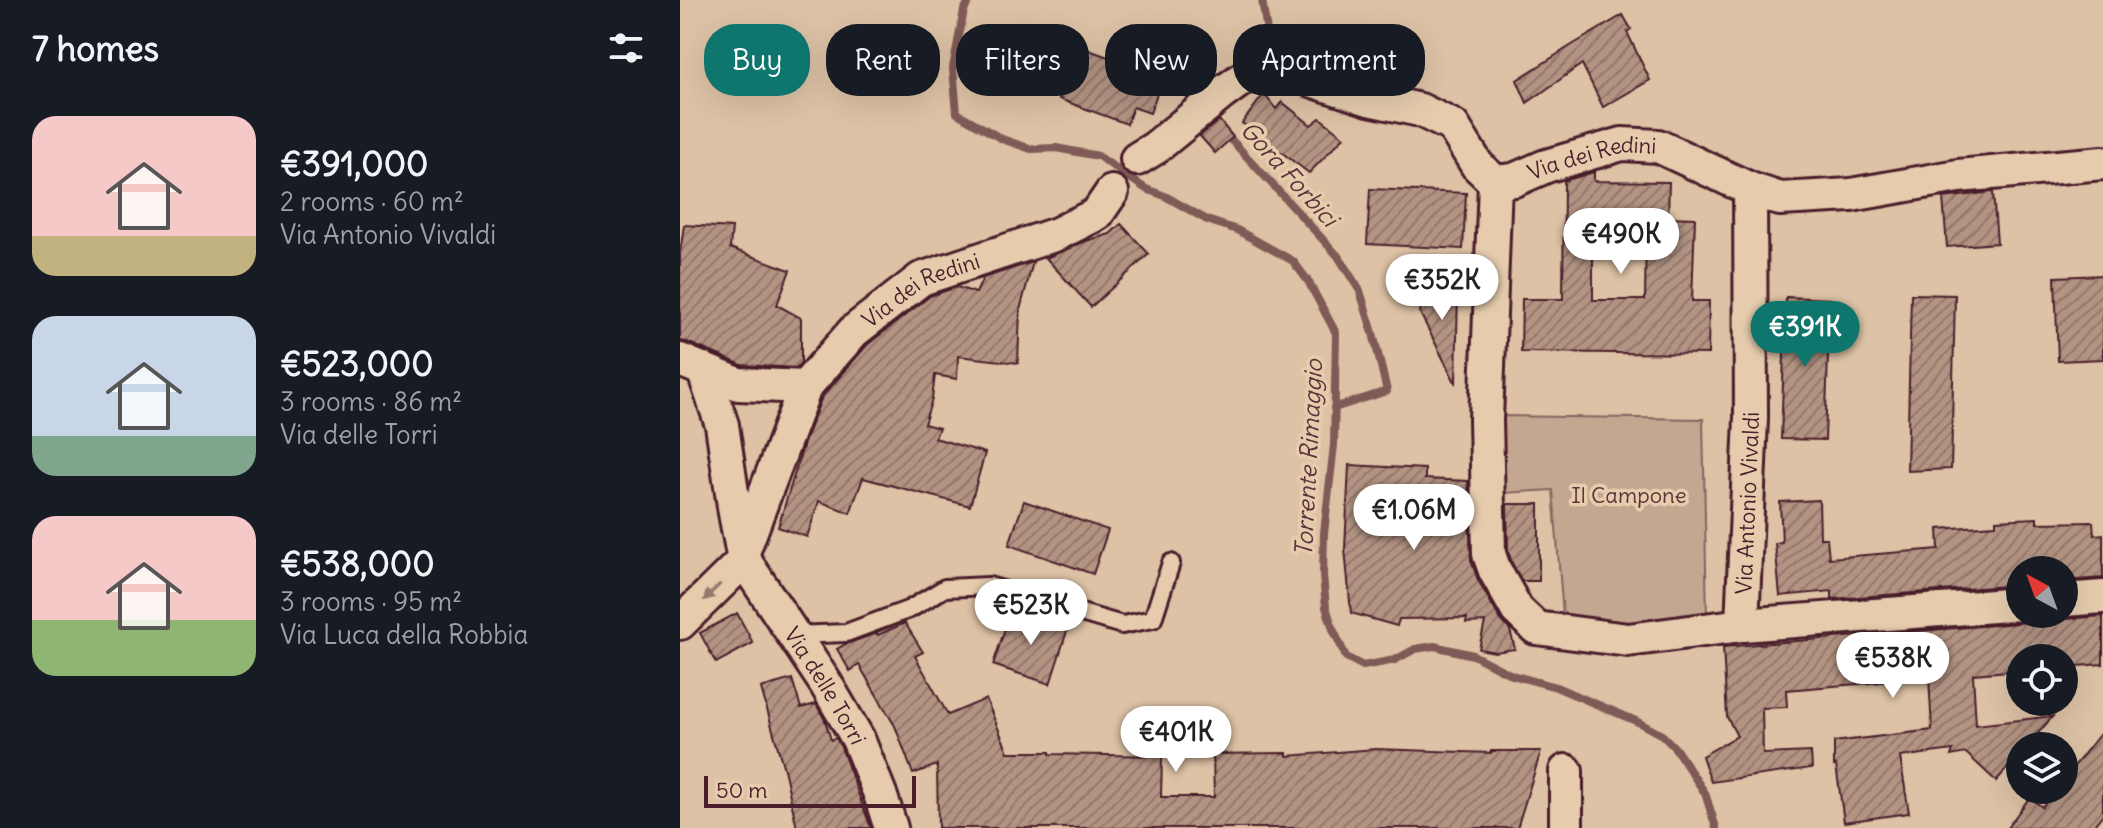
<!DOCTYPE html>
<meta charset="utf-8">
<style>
:root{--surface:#171b24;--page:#242831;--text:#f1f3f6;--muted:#9ea1a6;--accent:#0f766e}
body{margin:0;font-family:Delius,sans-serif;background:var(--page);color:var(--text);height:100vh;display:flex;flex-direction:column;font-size:30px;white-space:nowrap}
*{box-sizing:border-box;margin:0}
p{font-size:26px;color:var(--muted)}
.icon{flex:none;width:44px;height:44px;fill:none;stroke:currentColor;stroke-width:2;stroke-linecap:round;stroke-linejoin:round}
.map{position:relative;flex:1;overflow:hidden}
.drawer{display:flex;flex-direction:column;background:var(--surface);width:680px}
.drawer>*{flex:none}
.guide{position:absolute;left:24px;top:24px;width:760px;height:72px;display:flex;gap:16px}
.needle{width:52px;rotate:319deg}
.buttons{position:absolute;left:1326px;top:556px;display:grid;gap:16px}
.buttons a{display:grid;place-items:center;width:72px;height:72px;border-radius:50%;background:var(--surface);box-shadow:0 8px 32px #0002;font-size:40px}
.scale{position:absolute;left:24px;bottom:20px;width:212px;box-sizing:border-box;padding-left:8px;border:4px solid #4a1f2b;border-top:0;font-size:22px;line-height:28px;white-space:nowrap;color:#4a1f2b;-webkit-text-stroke:6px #e6ccad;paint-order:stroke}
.price{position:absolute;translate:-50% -68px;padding:0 18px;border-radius:28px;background:#fff;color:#222;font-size:26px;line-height:52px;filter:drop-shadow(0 2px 4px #0008)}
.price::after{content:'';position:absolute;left:50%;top:48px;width:24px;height:18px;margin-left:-12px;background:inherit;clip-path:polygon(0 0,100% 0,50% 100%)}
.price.selected{background:var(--accent);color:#fff}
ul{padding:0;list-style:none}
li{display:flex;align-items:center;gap:24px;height:200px;padding:0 32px}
li span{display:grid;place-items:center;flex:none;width:224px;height:160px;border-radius:24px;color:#555}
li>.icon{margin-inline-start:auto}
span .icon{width:96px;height:96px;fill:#fffc;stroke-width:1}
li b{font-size:34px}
h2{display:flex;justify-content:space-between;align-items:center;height:96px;padding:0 32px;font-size:34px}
.chip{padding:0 28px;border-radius:32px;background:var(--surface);box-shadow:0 8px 32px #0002;font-size:28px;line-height:72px}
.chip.selected{background:var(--accent);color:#fff}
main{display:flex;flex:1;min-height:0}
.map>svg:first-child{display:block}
</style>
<main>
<section class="drawer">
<h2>7 homes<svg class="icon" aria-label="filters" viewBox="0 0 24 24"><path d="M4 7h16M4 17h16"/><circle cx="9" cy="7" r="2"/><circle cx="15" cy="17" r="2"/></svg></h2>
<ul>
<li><span style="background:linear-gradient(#f6c9c9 75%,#c2b280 0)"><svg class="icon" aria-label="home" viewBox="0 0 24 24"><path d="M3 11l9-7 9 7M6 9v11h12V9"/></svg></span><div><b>€391,000</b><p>2 rooms · 60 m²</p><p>Via Antonio Vivaldi</p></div></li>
<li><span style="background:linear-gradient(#c9d6e8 75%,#7fa58c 0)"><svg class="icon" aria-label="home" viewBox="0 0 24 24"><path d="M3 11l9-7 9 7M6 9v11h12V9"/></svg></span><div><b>€523,000</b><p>3 rooms · 86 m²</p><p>Via delle Torri</p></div></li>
<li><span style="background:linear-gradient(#f6c9c9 65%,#8fb573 0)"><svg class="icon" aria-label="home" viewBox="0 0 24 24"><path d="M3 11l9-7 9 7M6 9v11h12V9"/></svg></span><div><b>€538,000</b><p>3 rooms · 95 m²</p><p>Via Luca della Robbia</p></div></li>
</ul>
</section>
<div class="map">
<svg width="1423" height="828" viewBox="0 0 1423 828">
<defs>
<pattern id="building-hatch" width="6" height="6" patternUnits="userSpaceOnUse" patternTransform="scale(2)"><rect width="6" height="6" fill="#b39483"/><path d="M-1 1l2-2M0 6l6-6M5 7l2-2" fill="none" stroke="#94786b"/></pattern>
</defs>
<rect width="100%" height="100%" fill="#ddc2a5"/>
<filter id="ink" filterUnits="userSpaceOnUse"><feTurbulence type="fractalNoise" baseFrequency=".0125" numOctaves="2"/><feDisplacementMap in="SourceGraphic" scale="16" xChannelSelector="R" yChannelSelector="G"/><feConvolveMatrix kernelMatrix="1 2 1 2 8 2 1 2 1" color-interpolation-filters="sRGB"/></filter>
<g filter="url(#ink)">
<polygon fill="#c4a791" stroke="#87635e" stroke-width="2" points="824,416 1023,419 1027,619 961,624 883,615 873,490 824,493"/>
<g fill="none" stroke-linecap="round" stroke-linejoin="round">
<g stroke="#7f5a57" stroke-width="8">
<polyline points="290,0 284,10 273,68 277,113 322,139 351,149 376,148 418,156 466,189 485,196 527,220 557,230 613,261 628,281 656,333 654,445 644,533 643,576 646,607 653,629 666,657 683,666 715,660 735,649 754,646 793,655 832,675 876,687 956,721 982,735 995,748 1025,793 1036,828"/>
<polyline points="582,0 591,57"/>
<polyline points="540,112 534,121 658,256 680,291 693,333 707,391 654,408"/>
</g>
</g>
<g fill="url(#building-hatch)" stroke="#4a1f2b" stroke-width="2" fill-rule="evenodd">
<polygon points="943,15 951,29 947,32 970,80 923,107 902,64 847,103 837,80 892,45"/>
<polygon points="398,46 483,77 470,113 453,107 447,124 379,99"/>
<polygon points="584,94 596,109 602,102 631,125 640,118 664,137 629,173 562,123"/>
<polygon points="539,120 553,137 535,153 520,136"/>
<path d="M914 172V181L989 182 988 217 1015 218 1012 301H1029L1028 354 841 352 842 299H883L884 181ZM913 226 966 227 965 300H913Z"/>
<polygon points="690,189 786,193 783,249 687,244"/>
<polygon points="1313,192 1317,243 1267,247 1263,198"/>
<polygon points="441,224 469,254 411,307 366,258 406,241 430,234"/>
<polygon points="4,225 52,228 50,248 110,270 97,305 121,318 121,362 117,368 62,365 7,342 0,341 0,253"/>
<polygon points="353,262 340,310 338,363 278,356 277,379 255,375 252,399 244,424 259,428 255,438 305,453 290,506 183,478 170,513 139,501 127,537 98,527 126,437 142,397 187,345 250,296 277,287 296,293 303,278"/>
<polygon points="1423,275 1423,359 1378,361 1375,277"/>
<polygon points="744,286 778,290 776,384 740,313"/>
<polygon points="1231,294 1275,295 1271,469 1227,471"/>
<polygon points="1106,297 1150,299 1145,440 1101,439"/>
<polygon points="669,465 745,469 745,479 788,481 791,560 798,580 820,619 830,630 835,649 815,652 799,649 805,622 786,623 787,618 719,619 717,626 671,613 665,549"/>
<polygon points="1139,500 1140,538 1147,538 1149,558 1259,549 1258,529 1316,525 1316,520 1357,518 1357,523 1413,522 1414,535 1423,534 1423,578 1384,581 1384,570 1340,570 1340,585 1152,599 1152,591 1100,596 1095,543 1102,542 1100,502"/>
<polygon points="344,501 428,530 413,574 329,545"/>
<polygon points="827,504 859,504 859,581 842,581 832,563 828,551"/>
<polygon points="331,610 388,628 370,684 313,665"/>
<polygon points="57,613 73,643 36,663 20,633"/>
<polygon points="1423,616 1423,664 1384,667 1384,658 1340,658 1340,670 1293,674 1296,725 1373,716 1347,746 1340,746 1340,754 1316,781 1286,753 1271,756 1273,750 1220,757 1229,813 1164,822 1156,765 1154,766 1154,742 1252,730 1249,678 1106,690 1107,707 1082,708 1083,754 1131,752 1132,768 1031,782 1022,756 1057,736 1047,717 1043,647"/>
<polygon points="225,623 243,652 235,656 268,715 306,699 328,752 370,752 370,754 482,756 481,797 534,797 533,754 607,753 607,756 696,749 811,753 811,751 861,751 837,828 258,828 257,765 233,774 215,726 179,665 170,671 157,649 166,644 197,633 198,635"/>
<polygon points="112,679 121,708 136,704 145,720 151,740 156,738 161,747 191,828 117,828 105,773 81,688"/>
<polygon points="1423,730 1423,814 1412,828 1327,828 1350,797 1362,807 1375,790 1384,790 1384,779"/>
</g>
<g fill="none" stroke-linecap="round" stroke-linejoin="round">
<defs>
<polyline id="lane" points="114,635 166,633 230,609 265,588 309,586 442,625 473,619 491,563"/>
<g id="street">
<path id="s1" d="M457 159 475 148 541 94 577 68 625 78 689 99 740 110 773 126 797 165 815 182 834 180 866 166 942 144 978 146 1070 189 1100 199 1171 195 1278 176 1423 163"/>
<polyline points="815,182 806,420 809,554 815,571 837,610 856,628 948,640 1062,625 1340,604"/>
<path id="s2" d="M0 360 58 384 125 387 174 331 241 279 377 234 417 214 432 192"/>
<path id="s3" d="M23 369 42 425 55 513 64 560 146 684 178 739 200 794 211 828"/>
<polyline points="63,552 125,387"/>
<polyline points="1384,600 1423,597"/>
<polyline points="0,623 64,560"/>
<path id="s4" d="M1062 625 1071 418 1070 189"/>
<polyline points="886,771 886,828"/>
</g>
</defs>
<use href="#lane" stroke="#4a1f2b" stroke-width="22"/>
<use href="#street" stroke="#4a1f2b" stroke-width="38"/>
<use href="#lane" stroke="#e6ccad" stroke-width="16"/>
<use href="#street" stroke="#e6ccad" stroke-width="32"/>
</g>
<defs><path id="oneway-solid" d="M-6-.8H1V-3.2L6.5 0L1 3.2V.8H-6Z" transform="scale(2)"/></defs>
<use fill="#98766c" href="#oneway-solid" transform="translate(32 592) rotate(135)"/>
</g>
<g text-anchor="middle" stroke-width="7" stroke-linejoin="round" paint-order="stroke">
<g font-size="22" fill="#4a1f2b" stroke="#e6ccad">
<text dy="8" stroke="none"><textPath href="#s1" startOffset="528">Via dei Redini</textPath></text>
<text dy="8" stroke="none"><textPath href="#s2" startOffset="284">Via dei Redini</textPath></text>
<text dy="8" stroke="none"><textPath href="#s4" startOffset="122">Via Antonio Vivaldi</textPath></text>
<text dy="8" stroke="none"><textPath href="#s3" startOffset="346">Via delle Torri</textPath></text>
</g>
<g font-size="22" fill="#5c333a" stroke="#e6ccad">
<text x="949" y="503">Il Campone</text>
</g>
<g font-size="24" font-style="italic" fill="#5c333a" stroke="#e6ccad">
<text transform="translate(609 174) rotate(48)" y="8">Gora Forbici</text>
<text transform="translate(629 458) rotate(-87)" y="8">Torrente Rimaggio</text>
</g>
</g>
</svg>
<div class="buttons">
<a><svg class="needle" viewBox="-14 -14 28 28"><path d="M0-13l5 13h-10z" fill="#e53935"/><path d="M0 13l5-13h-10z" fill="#9ea1a6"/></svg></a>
<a><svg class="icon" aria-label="locate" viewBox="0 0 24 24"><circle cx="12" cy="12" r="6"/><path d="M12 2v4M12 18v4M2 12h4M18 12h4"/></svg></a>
<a><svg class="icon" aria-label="layers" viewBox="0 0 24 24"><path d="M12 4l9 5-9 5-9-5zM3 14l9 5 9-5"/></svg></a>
</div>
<div class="scale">50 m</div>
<b class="price" style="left:941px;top:276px">€490K</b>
<b class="price" style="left:762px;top:322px">€352K</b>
<b class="price selected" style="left:1125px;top:369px">€391K</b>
<b class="price" style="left:734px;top:552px">€1.06M</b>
<b class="price" style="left:351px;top:647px">€523K</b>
<b class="price" style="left:1213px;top:700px">€538K</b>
<b class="price" style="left:496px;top:774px">€401K</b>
<div class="guide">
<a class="chip selected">Buy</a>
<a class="chip">Rent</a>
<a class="chip">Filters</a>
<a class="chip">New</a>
<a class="chip">Apartment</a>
</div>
</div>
</main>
